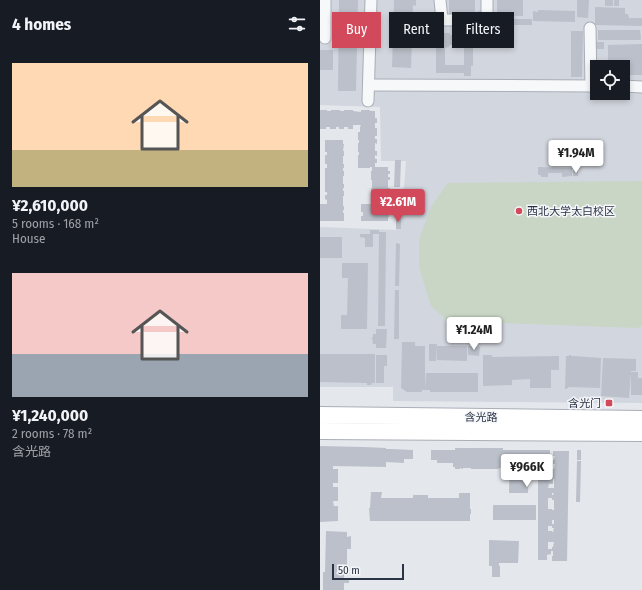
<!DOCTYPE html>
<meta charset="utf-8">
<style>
:root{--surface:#171b24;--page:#242831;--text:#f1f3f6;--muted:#9ea1a6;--accent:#d1495b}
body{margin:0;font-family:"Fira Sans Condensed","Noto Sans SC",sans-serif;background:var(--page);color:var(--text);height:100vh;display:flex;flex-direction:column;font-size:15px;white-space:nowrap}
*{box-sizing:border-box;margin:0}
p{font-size:13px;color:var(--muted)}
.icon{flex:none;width:22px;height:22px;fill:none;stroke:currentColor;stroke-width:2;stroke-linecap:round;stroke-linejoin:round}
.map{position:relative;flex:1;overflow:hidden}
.drawer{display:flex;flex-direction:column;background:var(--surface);width:320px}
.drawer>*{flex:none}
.hud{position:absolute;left:12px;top:12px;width:250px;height:36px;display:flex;gap:8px}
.tools{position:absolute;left:270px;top:60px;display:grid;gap:8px}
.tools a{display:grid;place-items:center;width:40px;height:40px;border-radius:0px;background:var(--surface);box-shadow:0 2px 6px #0003;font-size:20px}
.scale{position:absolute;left:12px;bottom:10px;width:72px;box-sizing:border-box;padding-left:4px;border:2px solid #2b3445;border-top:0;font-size:11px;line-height:14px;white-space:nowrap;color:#2b3445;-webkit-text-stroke:3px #f4f6f9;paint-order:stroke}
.price{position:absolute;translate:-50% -34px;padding:0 9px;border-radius:4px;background:#fff;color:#222;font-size:13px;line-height:26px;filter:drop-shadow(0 1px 2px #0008)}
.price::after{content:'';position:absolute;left:50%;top:24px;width:12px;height:9px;margin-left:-6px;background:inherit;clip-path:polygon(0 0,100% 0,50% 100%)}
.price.active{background:var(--accent);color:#fff}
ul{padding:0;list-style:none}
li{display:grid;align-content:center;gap:8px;height:212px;padding:0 12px}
li span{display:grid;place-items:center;height:124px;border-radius:0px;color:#555}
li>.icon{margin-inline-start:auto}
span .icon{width:72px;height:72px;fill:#fffc;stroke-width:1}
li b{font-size:17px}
h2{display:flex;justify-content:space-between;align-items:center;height:48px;padding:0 12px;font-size:17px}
.tag{padding:0 14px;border-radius:0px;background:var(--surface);box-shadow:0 2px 6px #0003;font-size:14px;line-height:36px}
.tag.active{background:var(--accent);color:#fff}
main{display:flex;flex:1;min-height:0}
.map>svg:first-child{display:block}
</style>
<main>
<section class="drawer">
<h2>4 homes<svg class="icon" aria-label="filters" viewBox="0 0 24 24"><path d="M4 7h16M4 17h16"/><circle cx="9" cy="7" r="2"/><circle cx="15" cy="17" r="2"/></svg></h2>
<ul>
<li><span style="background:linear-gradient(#ffd9b3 70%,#c2b280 0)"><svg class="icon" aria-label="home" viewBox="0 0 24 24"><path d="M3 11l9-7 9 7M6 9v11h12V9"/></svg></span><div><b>¥2,610,000</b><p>5 rooms · 168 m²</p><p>House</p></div></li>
<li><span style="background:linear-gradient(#f6c9c9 65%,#9aa5b1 0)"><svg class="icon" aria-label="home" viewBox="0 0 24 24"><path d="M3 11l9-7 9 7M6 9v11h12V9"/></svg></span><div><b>¥1,240,000</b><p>2 rooms · 78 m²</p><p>含光路</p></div></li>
</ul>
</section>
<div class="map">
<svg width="322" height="590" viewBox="0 0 322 590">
<rect width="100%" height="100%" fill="#e4e7ec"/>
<path fill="#d2d6de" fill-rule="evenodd" d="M0 0H322V403L73 401V387H0V227L76 230 77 193 84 188 86 161H61L60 107 0 105ZM277 67H303V93H277Z"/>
<polygon fill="#c9d6c5" points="322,181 322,326 317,328 128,321 111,306 99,267 99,240 111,207 128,183"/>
<g fill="#bbc0ca" fill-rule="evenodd">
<polygon points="19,0 38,0 36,91 18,91"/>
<polygon points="74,0 96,0 96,6 93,5 91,68 72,67"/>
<rect x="129" y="0" width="26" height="14"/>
<polygon points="177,0 203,0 203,16 177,15"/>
<polygon points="257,0 269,0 268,18 257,17"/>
<rect x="285" y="0" width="8" height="6"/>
<rect x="294" y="0" width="5" height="6"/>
<polygon points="275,7 305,8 305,14 308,14 309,18 322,18 322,26 275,25"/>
<polygon points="218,10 255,11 255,22 213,21 213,11 218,12"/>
<rect x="192" y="19" width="20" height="6"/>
<polygon points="278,30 320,30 321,39 320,40 278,40"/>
<polygon points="251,31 263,31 262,77 251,77"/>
<path d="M116 33H130V35H150L151 42H153V66H151V76H144V73H116ZM129 45H144V65H125V48L129 47Z"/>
<rect x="276" y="42" width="8" height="7"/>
<polygon points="322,44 322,75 303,75 303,67 288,67 288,45"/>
<rect x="0" y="50" width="13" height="20"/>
<polygon points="0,110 7,110 7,111 11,111 11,110 20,110 20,111 24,111 24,110 33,110 33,111 41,112 41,110 50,110 50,111 55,111 55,118 57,118 57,123 55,123 55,128 57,128 57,136 55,136 55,139 57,139 57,144 55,143 55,151 57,151 57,156 55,155 55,159 57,159 57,163 55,163 55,167 68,167 68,171 70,171 70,174 68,174 68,177 70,177 70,180 68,180 68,188 70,188 70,197 68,197 68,206 69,206 69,211 68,211 69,217 68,217 68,221 41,221 41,216 43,216 43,212 41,212 41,204 52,204 52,196 51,196 51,188 52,188 52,180 51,180 51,171 52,171 52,167 50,167 50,168 38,168 38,155 39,155 39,152 38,152 38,143 39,143 39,140 38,140 38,132 40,132 40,127 41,125 33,125 33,129 28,129 28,127 24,127 24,129 19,129 19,127 16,127 16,129 10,129 10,127 6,127 6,129 0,129"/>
<polygon points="5,140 23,140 23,144 24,144 23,151 24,151 24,156 23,156 23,164 24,164 24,168 23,168 23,171 24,171 24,176 23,176 23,184 24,184 24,188 23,188 23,191 24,191 24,196 23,196 23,206 24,206 24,210 23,210 23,213 24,213 24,221 0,221 0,204 7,204 7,200 5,199 5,195 7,195 7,192 5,192 5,168 7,168 7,164 5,164 5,155 7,155 7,152 5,152"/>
<polygon points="75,160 81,160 80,187 74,187"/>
<polygon points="218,167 252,168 252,176 242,177 242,173 228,173 228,177 221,177 221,175 218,175"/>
<rect x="253" y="171" width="5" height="5"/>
<rect x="76" y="217" width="5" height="12"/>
<polygon points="50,230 59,230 59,232 66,232 65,326 58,326 59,234 53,234 53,247 45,247 45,238 40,237 40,234 50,234"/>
<rect x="0" y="237" width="22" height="21"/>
<polygon points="76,243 80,244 79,286 75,286"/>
<polygon points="22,263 48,263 47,329 21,329 21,315 27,315 28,278 22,278"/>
<polygon points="75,290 79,290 79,339 74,339"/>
<polygon points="56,329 67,329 66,348 56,348 56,344 53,344 52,337 53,337 53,334 56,334"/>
<polygon points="82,342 95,342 95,346 105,346 105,390 102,390 102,392 87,392 81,388"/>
<polygon points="109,344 117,344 116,361 109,361"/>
<polygon points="117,346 147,346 147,361 117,360"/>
<polygon points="148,346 160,347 159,356 148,355"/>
<polygon points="0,354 55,354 55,383 52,383 51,385 47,385 47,383 0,382"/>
<polygon points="56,355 67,355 67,366 64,366 64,383 56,383"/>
<polygon points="163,355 172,355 172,357 239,356 239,370 231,370 231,388 210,388 210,379 192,380 192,385 163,386"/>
<polygon points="249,355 251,355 251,356 253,356 281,358 280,388 249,387 246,389 245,389 246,356 249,356"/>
<polygon points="283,358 316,359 316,371 311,371 311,372 318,372 318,378 322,378 322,395 311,395 311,373 309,398 281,396"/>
<polygon points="106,373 158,373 158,392 110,392 110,390 105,390"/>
<polygon points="0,446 44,447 66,448 66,449 70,449 93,450 93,459 84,459 84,463 66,462 66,467 13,466 13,469 18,469 18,483 13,483 13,487 18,487 18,501 13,501 14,506 18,506 18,521 0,522"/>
<path d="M135 448H183V450H230V460H228V464H232V468L230 467V470H232V474H228V479H233V484H229L228 488H232V498H228V509H232V510H234V500H232V495H233L234 493H232V488H234V479H232V469H234L235 464H233V460H234L235 456H233V451H249L247 561H232V556H233V551H231V554L227 555V560H218V460H211V456H201H209L208 493H189L190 455H183V457H187V460H183V465H185V468H179V469H151V468H143V469L140 468V469H135V467H133V463H117V460H111V450H135ZM232 520H234V524H232V528H234L233 532H232V538V531H228V526H232ZM228 542H234L233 547H232V549H228Z"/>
<rect x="257" y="450" width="4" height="10"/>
<polygon points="257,461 261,461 260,502 256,502"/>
<polygon points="51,492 62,492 61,498 93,498 93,495 108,495 108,498 139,498 139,493 150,493 150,509 151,509 151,514 150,514 150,521 50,521 49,508 50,508"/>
<rect x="173" y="505" width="43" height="15"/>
<polygon points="6,531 27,532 27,537 31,536 31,549 27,549 27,572 24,572 24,580 29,580 29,583 24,583 24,590 3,590 3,572 5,572"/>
<polygon points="169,540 199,541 198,563 179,563 179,566 180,566 180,577 172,577 172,566 169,566"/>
</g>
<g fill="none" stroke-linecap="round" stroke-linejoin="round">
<defs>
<g id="minor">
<polyline points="120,0 122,20 153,20 167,16 167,0"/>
<polyline points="270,28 271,86"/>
<polyline points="5,38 5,0"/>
<polyline points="49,85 277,86"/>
<polyline points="303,86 322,87"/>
<polyline points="48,101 51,0"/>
</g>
<g id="secondary">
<polyline points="0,415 322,419"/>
<polyline points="0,431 322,433"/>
</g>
</defs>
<use href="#minor" stroke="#a9aeb7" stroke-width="13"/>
<use href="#secondary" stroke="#a9aeb7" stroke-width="18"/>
<use href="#minor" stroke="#f7f8fa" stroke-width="11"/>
<use href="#secondary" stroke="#fff" stroke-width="16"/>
</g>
<g fill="#d1495b" stroke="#f4f6f9" stroke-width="1.5">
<circle cx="199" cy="211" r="4"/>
<rect x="285" y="399" width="8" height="8" rx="2"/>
</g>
<g text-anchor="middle" stroke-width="3" stroke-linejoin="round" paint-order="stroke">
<g font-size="11" fill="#2b3445" stroke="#f4f6f9" text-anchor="start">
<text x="207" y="215">西北大学太白校区</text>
<text x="281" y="407" text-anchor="end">含光门</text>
</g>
<g font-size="11" fill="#2b3445" stroke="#f4f6f9">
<text transform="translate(161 417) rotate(1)" y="4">含光路</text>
</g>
</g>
</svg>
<div class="tools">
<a><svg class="icon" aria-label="locate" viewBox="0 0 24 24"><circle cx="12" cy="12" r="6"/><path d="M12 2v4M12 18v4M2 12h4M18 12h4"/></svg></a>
</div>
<div class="scale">50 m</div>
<b class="price" style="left:256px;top:174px">¥1.94M</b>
<b class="price active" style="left:78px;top:223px">¥2.61M</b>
<b class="price" style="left:154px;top:351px">¥1.24M</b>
<b class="price" style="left:207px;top:488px">¥966K</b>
<div class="hud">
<a class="tag active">Buy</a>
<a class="tag">Rent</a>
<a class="tag">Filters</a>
</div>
</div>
</main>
